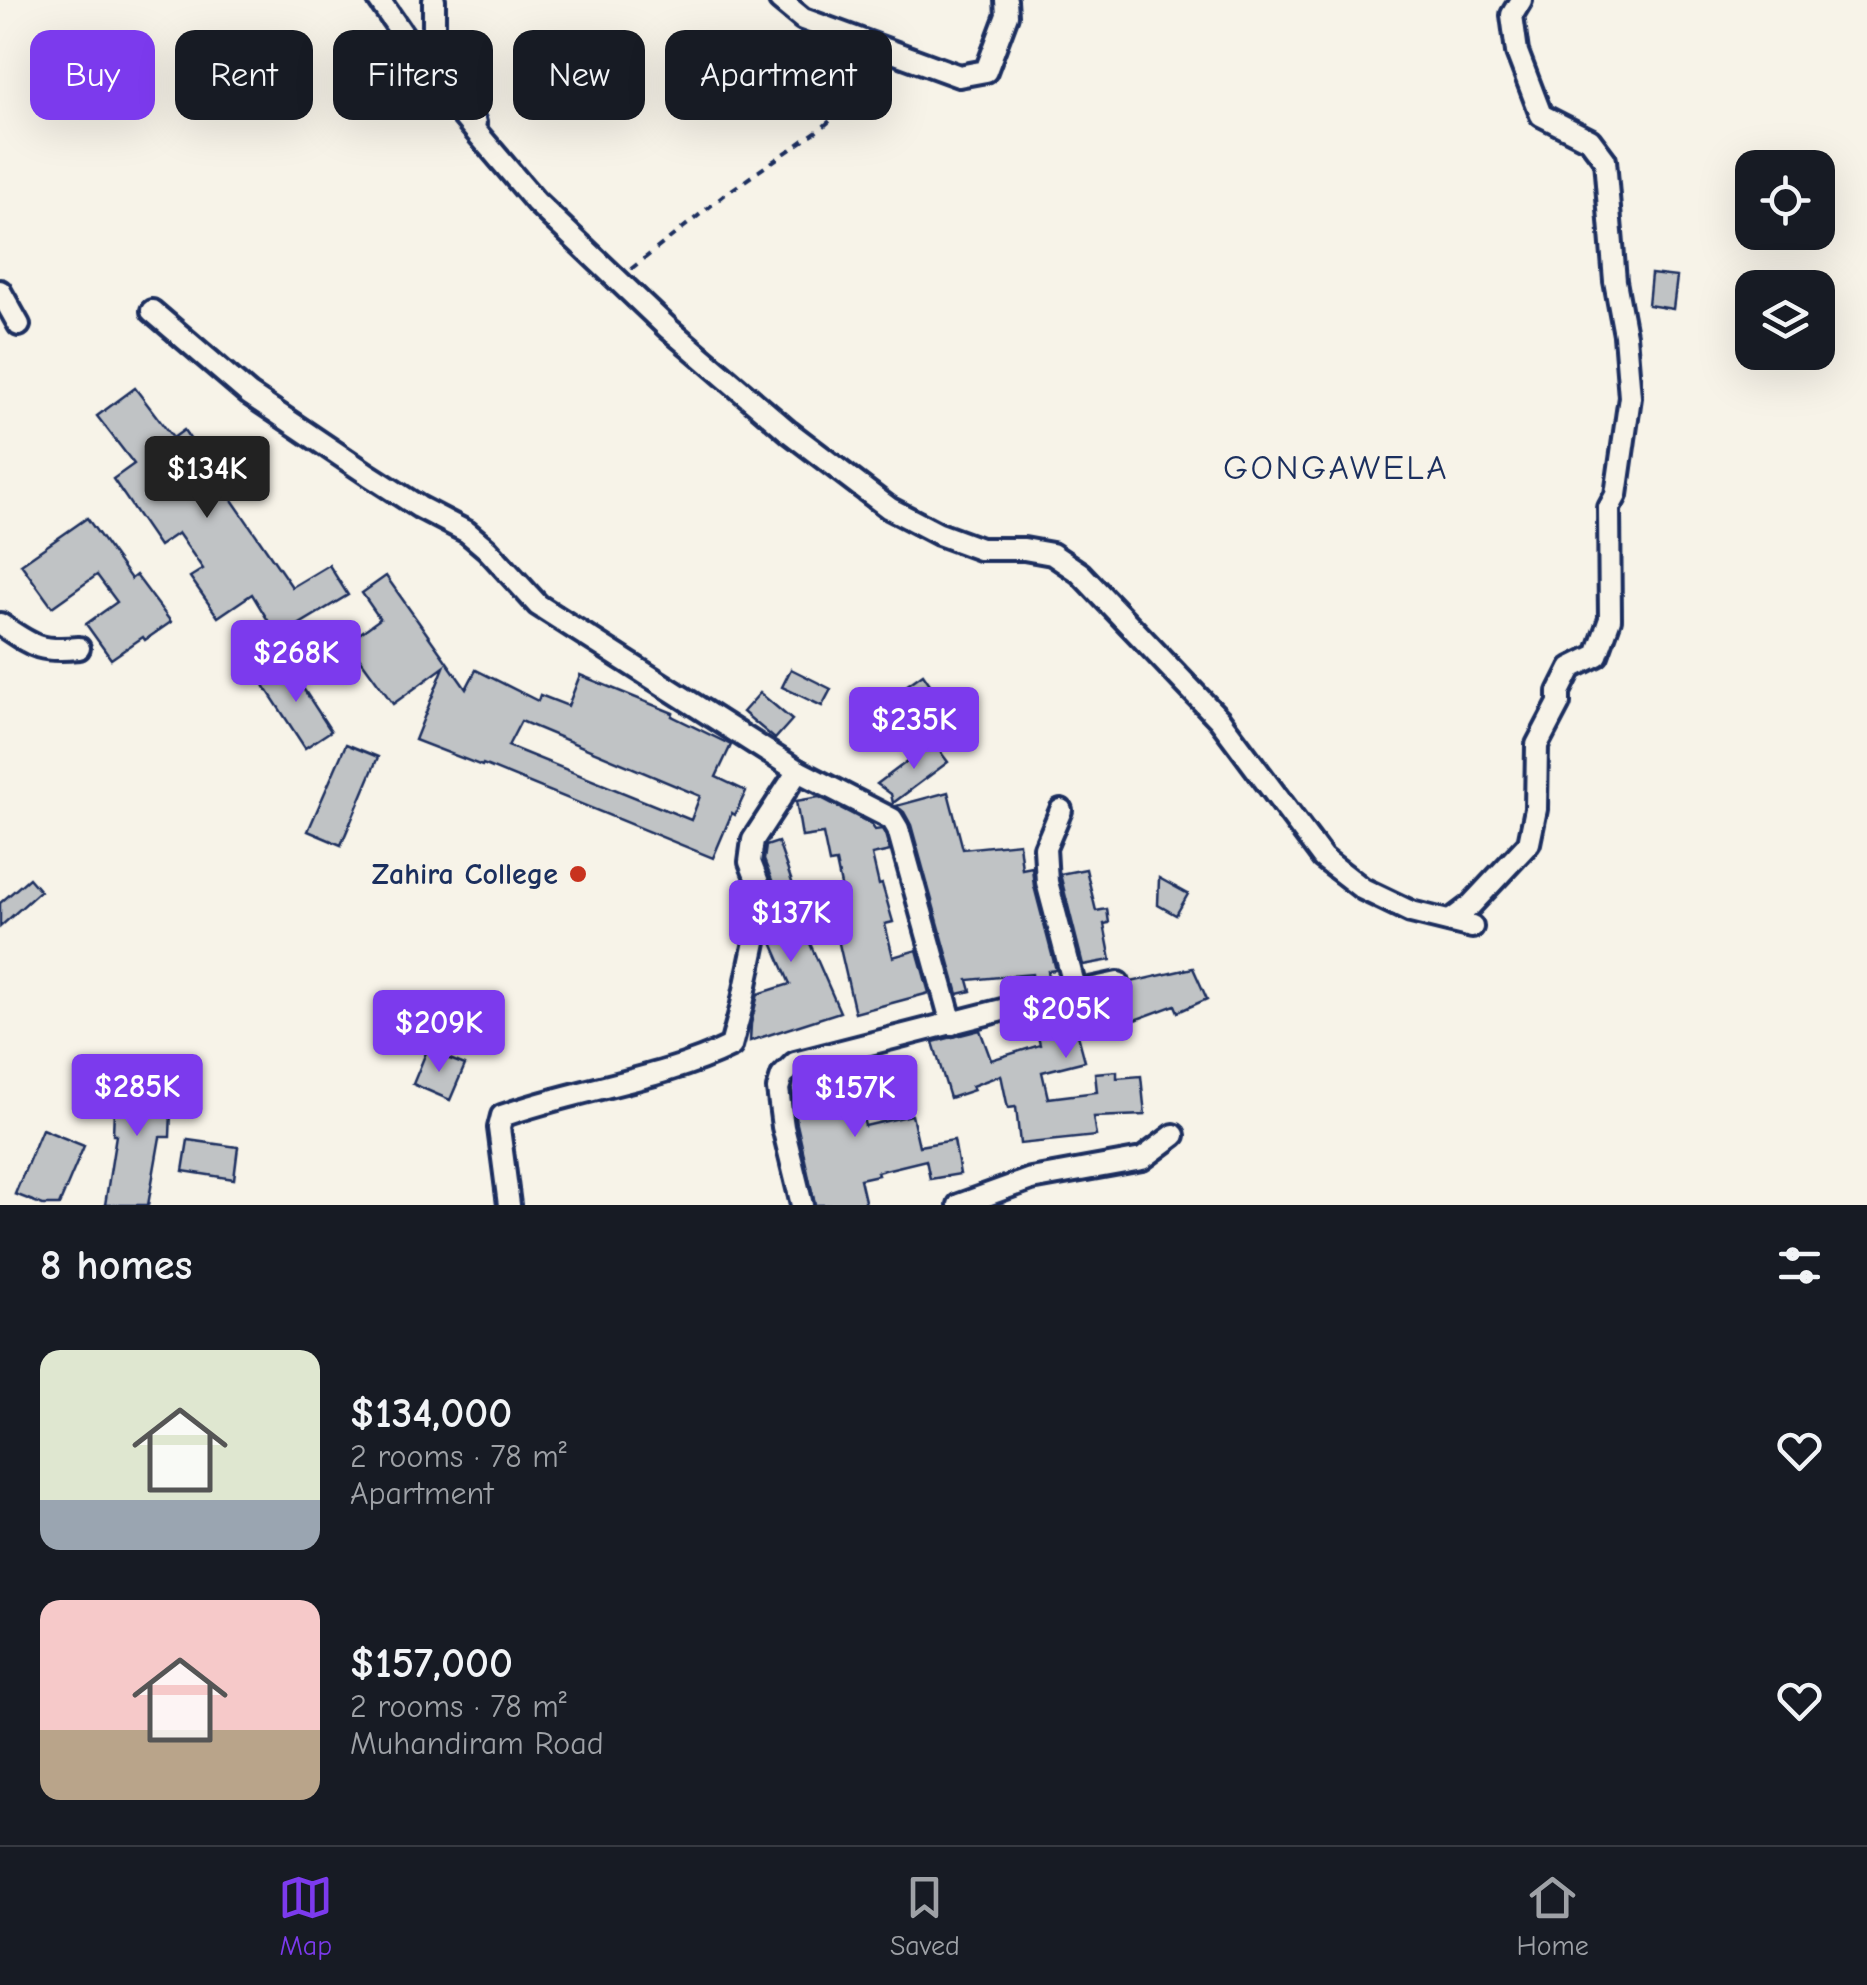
<!DOCTYPE html>
<meta charset="utf-8">
<style>
:root{--surface:#171b24;--page:#20242c;--text:#f1f3f6;--muted:#9ea1a6;--line:#363941;--accent:#7c3aed}
body{margin:0;font-family:"Comic Neue",sans-serif;background:var(--page);color:var(--text);height:100vh;display:flex;flex-direction:column;font-size:38px;white-space:nowrap}
*{box-sizing:border-box;margin:0}
p{font-size:32px;color:var(--muted)}
.icon{flex:none;width:55px;height:55px;fill:none;stroke:currentColor;stroke-width:2;stroke-linecap:round;stroke-linejoin:round}
.map{position:relative;height:1205px;overflow:hidden}
.drawer{display:flex;flex-direction:column;background:var(--surface);flex:1}
.drawer>*{flex:none}
.top-card{position:absolute;left:30px;top:30px;width:1000px;height:90px;display:flex;gap:20px}
.tools{position:absolute;left:1735px;top:150px;display:grid;gap:20px}
.tools a{display:grid;place-items:center;width:100px;height:100px;border-radius:20px;background:var(--surface);box-shadow:0 10px 40px #0002;font-size:50px}
.price{position:absolute;translate:-50% -85px;padding:0 22px;border-radius:10px;background:var(--accent);color:#fff;font-size:32px;line-height:65px;filter:drop-shadow(0 2px 5px #0008)}
.price::after{content:'';position:absolute;left:50%;top:60px;width:30px;height:22px;margin-left:-15px;background:inherit;clip-path:polygon(0 0,100% 0,50% 100%)}
.price.active{background:#222;color:#fff}
ul{padding:0;list-style:none}
li{display:flex;align-items:center;gap:30px;height:250px;padding:0 40px}
li span{display:grid;place-items:center;flex:none;width:280px;height:200px;border-radius:20px;color:#555}
li>.icon{margin-inline-start:auto}
span .icon{width:120px;height:120px;fill:#fffc;stroke-width:1}
li b{font-size:42px}
h2{display:flex;justify-content:space-between;align-items:center;height:120px;padding:0 40px;font-size:42px}
.chip{padding:0 35px;border-radius:20px;background:var(--surface);box-shadow:0 10px 40px #0002;font-size:35px;line-height:90px}
.chip.active{background:var(--accent);color:#fff}
.tabs{display:flex;justify-content:space-around;align-items:center;height:140px;border-top:2px solid var(--line);background:var(--surface);font-size:28px;color:var(--muted)}
.tabs a{display:grid;justify-items:center;gap:5px}
.tabs .active{color:var(--accent)}
.map>svg:first-child{display:block}
</style>
<div class="map">
<svg width="1867" height="1205" viewBox="0 0 1867 1205">
<rect width="100%" height="100%" fill="#f7f3e8"/>
<filter id="ink" filterUnits="userSpaceOnUse"><feTurbulence type="fractalNoise" baseFrequency=".01" numOctaves="2"/><feDisplacementMap in="SourceGraphic" scale="20" xChannelSelector="R" yChannelSelector="G"/><feConvolveMatrix kernelMatrix="1 2 1 2 8 2 1 2 1" color-interpolation-filters="sRGB"/></filter>
<g filter="url(#ink)">
<g fill="#c0c3c5" stroke="#1b2f5e" stroke-width="2.5" fill-rule="evenodd">
<polygon points="1651,274 1677,277 1673,309 1648,305"/>
<polygon points="135,388 173,438 184,430 292,587 329,565 348,595 278,637 252,594 218,617 190,577 203,569 178,533 159,546 113,479 134,464 97,416"/>
<polygon points="87,518 131,579 136,575 171,622 145,640 143,637 111,659 86,624 117,602 97,575 52,607 21,564"/>
<path d="M386 576 466 689 476 670 538 701 540 695 568 706 580 675 673 713 672 716 731 745 716 777 746 791 735 815 732 813 713 858 483 764 482 766 415 740 444 667 393 704 348 642 380 619 362 593ZM521 721 700 796 691 820 508 746Z"/>
<polygon points="286,662 331,731 305,748 260,679"/>
<polygon points="791,669 831,689 822,706 782,687"/>
<polygon points="923,674 934,690 894,718 883,702"/>
<polygon points="760,693 792,720 775,739 743,712"/>
<polygon points="933,742 948,762 893,803 891,794 877,784"/>
<polygon points="346,744 378,757 341,845 308,831"/>
<polygon points="948,792 963,849 1019,843 1022,869 1032,867 1034,886 1056,970 1048,971 1050,984 1033,988 1032,974 968,980 971,991 958,994 911,825 904,812 896,806"/>
<polygon points="819,797 871,824 875,830 882,829 885,834 890,851 872,855 879,885 882,884 893,922 885,924 893,957 917,950 929,993 855,1013 831,909 839,907 837,896 843,895 836,862 829,863 823,834 802,837 796,801"/>
<polygon points="778,842 800,905 794,907 840,1012 750,1041 751,1024 758,994 790,984 770,938 772,929 783,924 777,905 777,893 764,860 766,846"/>
<polygon points="1086,869 1096,911 1107,909 1109,923 1104,924 1111,960 1083,965 1060,874"/>
<polygon points="29,878 40,891 0,927 0,903"/>
<polygon points="1159,878 1188,894 1176,915 1158,905"/>
<polygon points="1193,968 1207,999 1178,1012 1175,1005 1124,1024 1078,1035 1085,1061 1042,1072 1048,1098 1097,1092 1095,1073 1117,1071 1117,1078 1141,1076 1145,1115 1093,1117 1096,1136 1020,1144 1016,1107 1008,1108 1001,1075 972,1086 974,1090 950,1098 933,1042 980,1030 991,1060 1040,1045 1033,1016 1121,996 1128,992 1131,982"/>
<polygon points="427,1050 465,1065 450,1100 413,1084"/>
<polygon points="850,1063 865,1126 912,1115 919,1146 954,1140 960,1174 930,1179 926,1160 877,1172 878,1175 860,1179 866,1205 815,1205 797,1124 792,1090 794,1083 802,1075"/>
<polygon points="115,1080 166,1080 166,1111 171,1111 170,1137 160,1137 148,1205 105,1205 116,1135 113,1135"/>
<polygon points="42,1129 84,1146 59,1205 43,1205 15,1194"/>
<polygon points="188,1140 238,1147 234,1179 183,1171"/>
</g>
<g fill="none" stroke-linecap="round" stroke-linejoin="round">
<defs>
<g id="minor">
<polyline points="379,0 444,94 536,202 669,329 789,432 889,508 939,534 980,549 1024,549 1052,554 1080,573 1219,719 1323,858 1363,889 1411,912 1472,927"/>
<polyline points="434,0 434,28 448,61 462,88 475,123"/>
<polyline points="780,0 803,19 959,76 986,71 1007,15 1006,0"/>
<polyline points="0,291 19,325"/>
<polyline points="152,311 249,394 369,475 419,507 467,532 487,549 538,605 798,771 892,819 898,829 952,1024"/>
<path d="M0 624C33 646 38 652 79 648"/>
<polyline points="1061,810 1045,848 1047,882 1076,992"/>
<polyline points="1450,921 1470,906 1529,843 1536,809 1537,745 1559,703 1559,692 1571,668 1597,655 1610,619 1609,508 1616,495 1630,397 1625,335 1615,281 1605,160 1590,140 1541,115 1517,52 1512,15 1521,0"/>
<path d="M509 1205 499 1128 502 1116C576 1089 662 1080 731 1046L741 1009 764 898 750 862 753 840 798 771"/>
<polyline points="802,1205 783,1127 778,1089 782,1076 795,1063 1057,996 1118,983"/>
<polyline points="959,1205 1031,1179 1142,1159 1174,1135"/>
</g>
</defs>
<use href="#minor" stroke="#1b2f5e" stroke-width="28"/>
<polyline stroke="#1b2f5e" stroke-width="4" stroke-dasharray="8 8" stroke-linecap="butt" points="631,269 727,193 823,127 888,70"/>
<use href="#minor" stroke="#f7f3e8" stroke-width="20"/>
</g>
</g>
<circle fill="#c8321e" stroke="#f7f3e8" stroke-width="4" cx="578" cy="874" r="10"/>
<g text-anchor="middle" stroke-width="9" stroke-linejoin="round" paint-order="stroke">
<g font-size="30" font-weight="bold" fill="#1b2f5e" stroke="#f7f3e8" text-anchor="end">
<text x="558" y="884">Zahira College</text>
</g>
<g font-size="35" letter-spacing="2.5" fill="#1b2f5e" stroke="#f7f3e8">
<text x="1336" y="479">GONGAWELA</text>
</g>
</g>
</svg>
<div class="tools">
<a><svg class="icon" aria-label="locate" viewBox="0 0 24 24"><circle cx="12" cy="12" r="6"/><path d="M12 2v4M12 18v4M2 12h4M18 12h4"/></svg></a>
<a><svg class="icon" aria-label="layers" viewBox="0 0 24 24"><path d="M12 4l9 5-9 5-9-5zM3 14l9 5 9-5"/></svg></a>
</div>
<b class="price active" style="left:207px;top:521px">$134K</b>
<b class="price" style="left:296px;top:705px">$268K</b>
<b class="price" style="left:914px;top:772px">$235K</b>
<b class="price" style="left:791px;top:965px">$137K</b>
<b class="price" style="left:1066px;top:1061px">$205K</b>
<b class="price" style="left:439px;top:1075px">$209K</b>
<b class="price" style="left:137px;top:1139px">$285K</b>
<b class="price" style="left:855px;top:1140px">$157K</b>
<div class="top-card">
<a class="chip active">Buy</a>
<a class="chip">Rent</a>
<a class="chip">Filters</a>
<a class="chip">New</a>
<a class="chip">Apartment</a>
</div>
</div>
<section class="drawer">
<h2>8 homes<svg class="icon" aria-label="filters" viewBox="0 0 24 24"><path d="M4 7h16M4 17h16"/><circle cx="9" cy="7" r="2"/><circle cx="15" cy="17" r="2"/></svg></h2>
<ul>
<li><span style="background:linear-gradient(#dfe7d0 75%,#9aa5b1 0)"><svg class="icon" aria-label="home" viewBox="0 0 24 24"><path d="M3 11l9-7 9 7M6 9v11h12V9"/></svg></span><div><b>$134,000</b><p>2 rooms · 78 m²</p><p>Apartment</p></div><svg class="icon" aria-label="heart" viewBox="0 0 24 24"><path d="M12 20l-8-8c-3-5 5-10 8-4 3-6 11-1 8 4z"/></svg></li>
<li><span style="background:linear-gradient(#f6c9c9 65%,#b9a48a 0)"><svg class="icon" aria-label="home" viewBox="0 0 24 24"><path d="M3 11l9-7 9 7M6 9v11h12V9"/></svg></span><div><b>$157,000</b><p>2 rooms · 78 m²</p><p>Muhandiram Road</p></div><svg class="icon" aria-label="heart" viewBox="0 0 24 24"><path d="M12 20l-8-8c-3-5 5-10 8-4 3-6 11-1 8 4z"/></svg></li>
</ul>
</section>
<nav class="tabs">
<a class="active"><svg class="icon" aria-label="map" viewBox="0 0 24 24"><path d="M3 6l6-2 6 2 6-2v14l-6 2-6-2-6 2zM9 4v14M15 6v14"/></svg>Map</a>
<a><svg class="icon" aria-label="saved" viewBox="0 0 24 24"><path d="M7 4h10v16l-5-4-5 4z"/></svg>Saved</a>
<a><svg class="icon" aria-label="home" viewBox="0 0 24 24"><path d="M3 11l9-7 9 7M6 9v11h12V9"/></svg>Home</a>
</nav>
